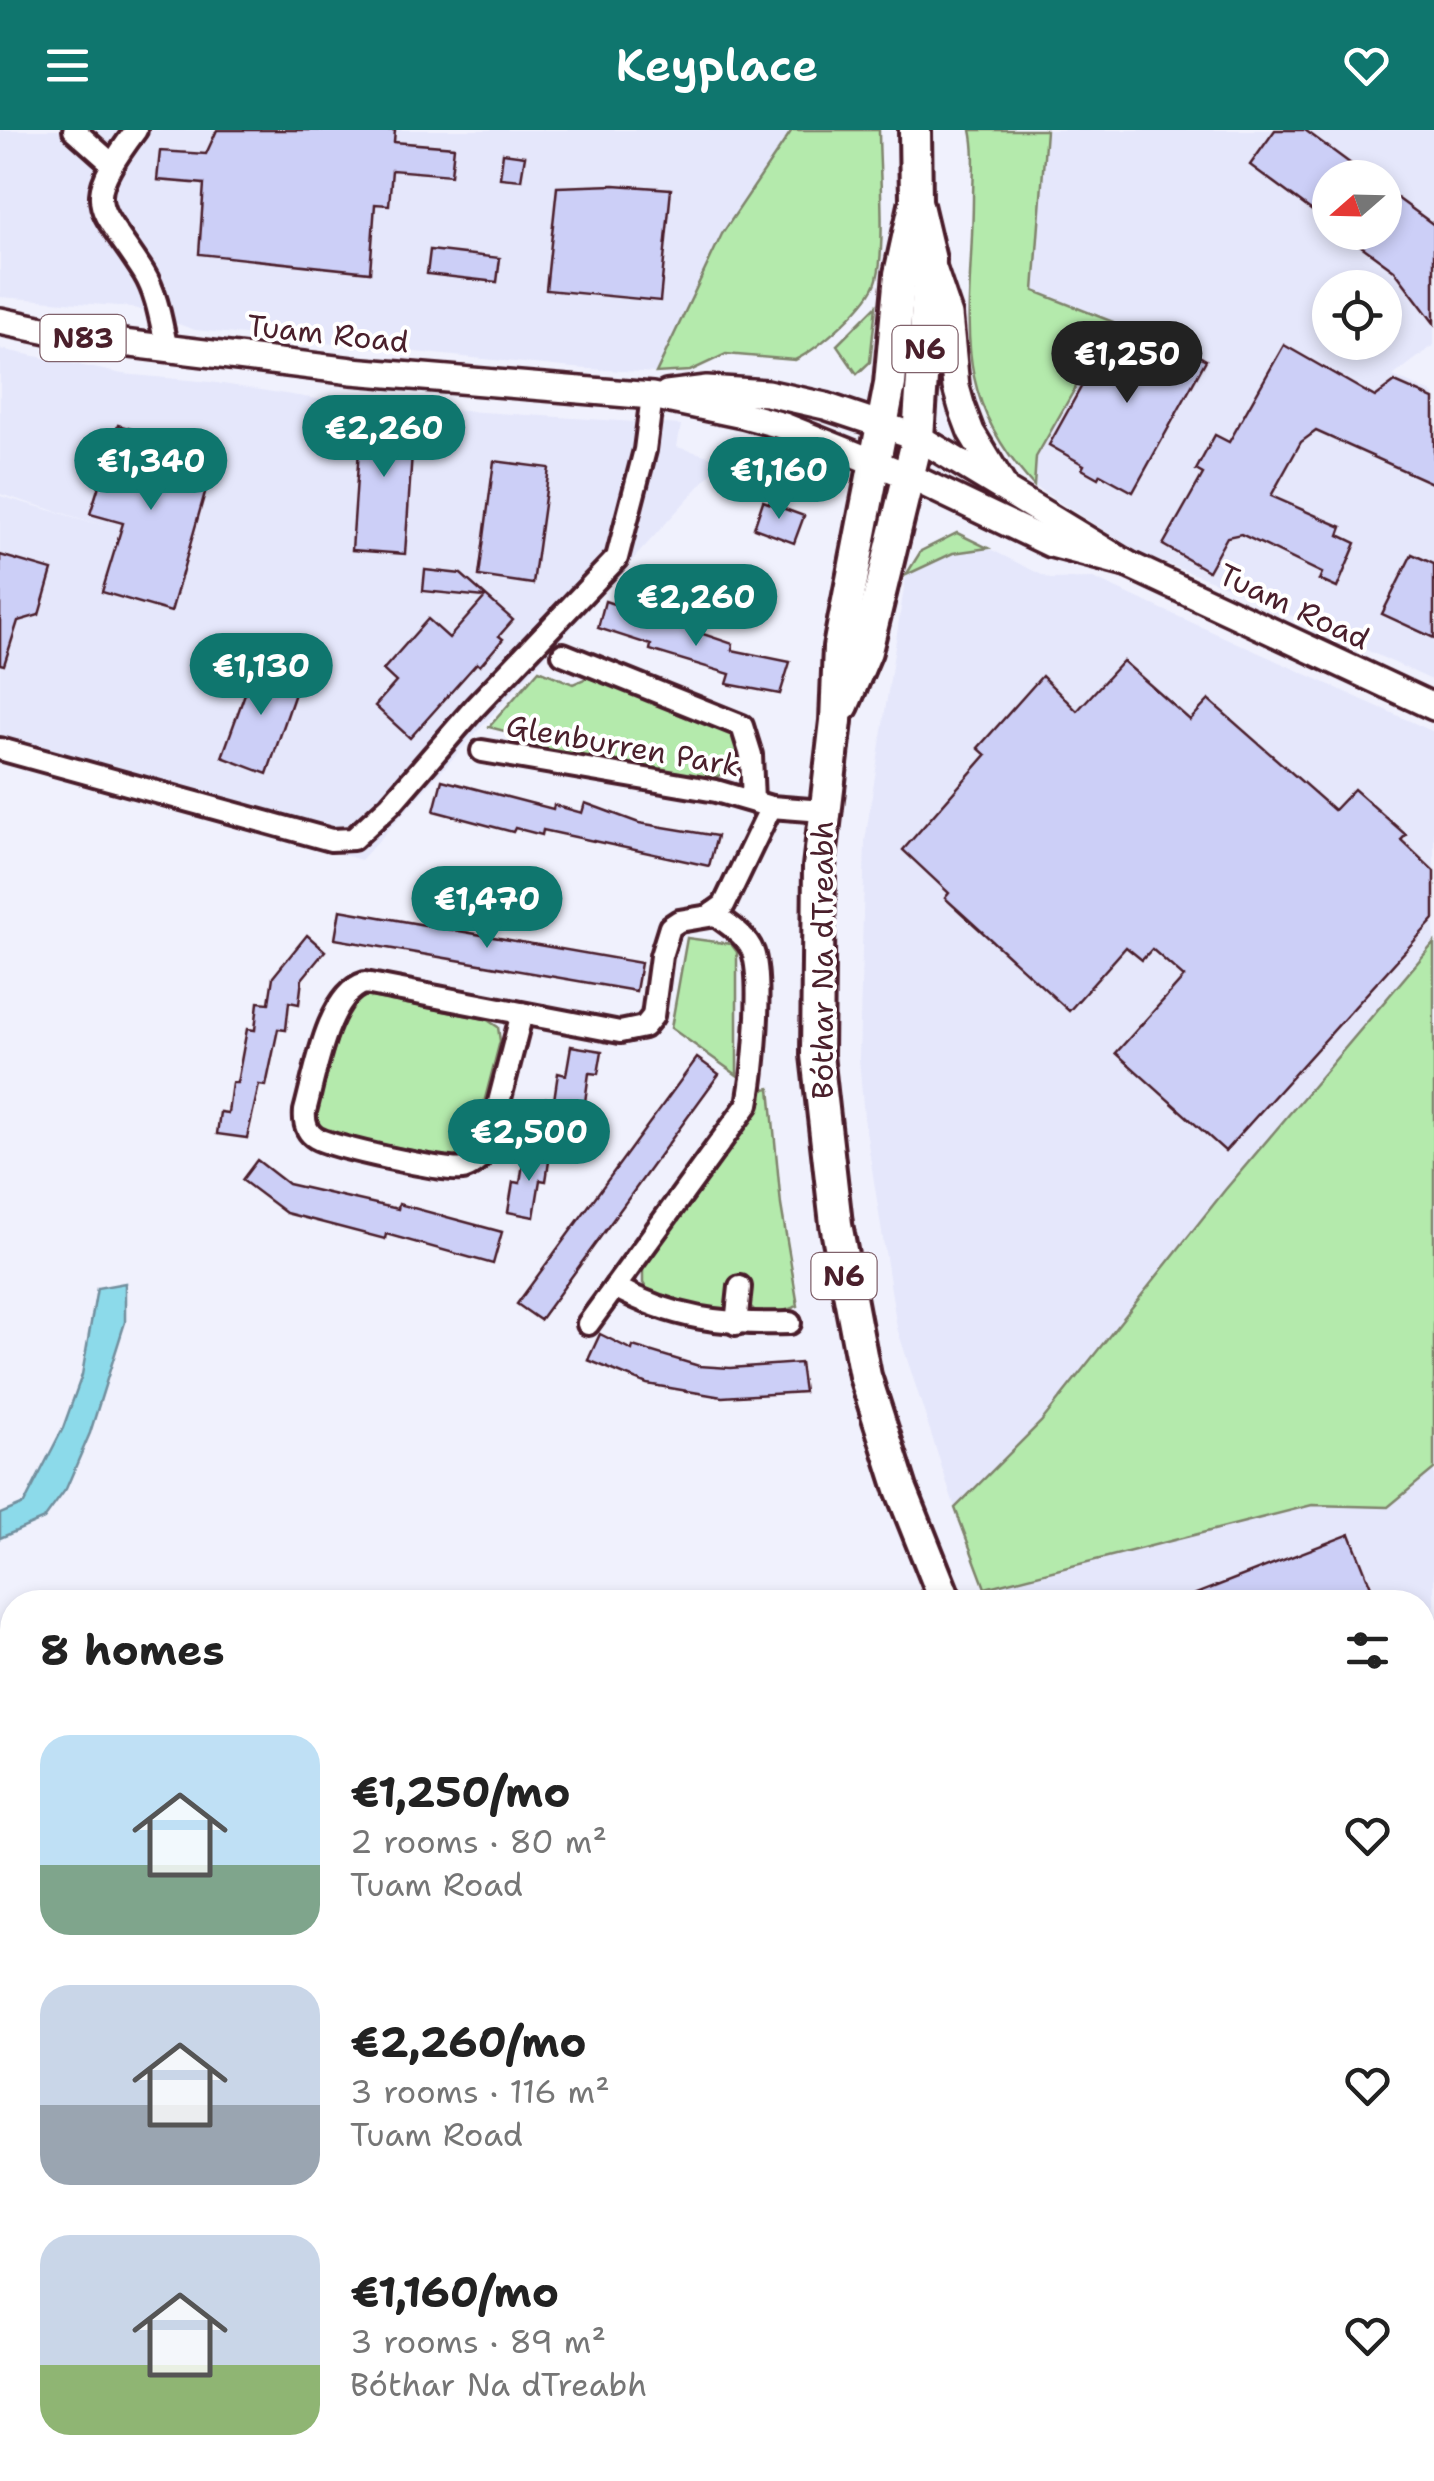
<!DOCTYPE html>
<meta charset="utf-8">
<style>
:root{--surface:#fff;--page:#f2f2f2;--text:#222;--muted:#767676;--accent:#0f766e}
body{margin:0;font-family:"Shantell Sans",sans-serif;background:var(--page);color:var(--text);height:100vh;display:flex;flex-direction:column;font-size:38px;white-space:nowrap}
*{box-sizing:border-box;margin:0}
p{font-size:32px;color:var(--muted)}
.icon{flex:none;width:55px;height:55px;fill:none;stroke:currentColor;stroke-width:2;stroke-linecap:round;stroke-linejoin:round}
.map{position:relative;flex:1;overflow:hidden}
.panel{position:absolute;left:0px;top:1460px;width:1435px;height:892px;display:flex;flex-direction:column;background:var(--surface);border-radius:40px 40px 0 0;box-shadow:0 5px 15px #0003}
.panel>*{flex:none}
.needle{width:65px;rotate:250deg}
.controls{position:absolute;left:1312px;top:30px;display:grid;gap:20px}
.controls a{display:grid;place-items:center;width:90px;height:90px;border-radius:50%;background:var(--surface);box-shadow:0 5px 15px #0003;font-size:50px}
.price{position:absolute;translate:-50% -85px;padding:0 22px;border-radius:35px;background:var(--accent);color:#fff;font-size:32px;line-height:65px;filter:drop-shadow(0 2px 5px #0008)}
.price::after{content:'';position:absolute;left:50%;top:60px;width:30px;height:22px;margin-left:-15px;background:inherit;clip-path:polygon(0 0,100% 0,50% 100%)}
.price.active{background:#222;color:#fff}
ul{padding:0;list-style:none}
li{display:flex;align-items:center;gap:30px;height:250px;padding:0 40px}
li span{display:grid;place-items:center;flex:none;width:280px;height:200px;border-radius:30px;color:#555}
li>.icon{margin-inline-start:auto}
span .icon{width:120px;height:120px;fill:#fffc;stroke-width:1}
li b{font-size:42px}
h2{display:flex;justify-content:space-between;align-items:center;height:120px;padding:0 40px;font-size:42px}
header{display:flex;justify-content:space-between;align-items:center;height:130px;padding:0 40px;background:var(--accent);color:#fff;font-size:45px;font-weight:600}
.map>svg:first-child{display:block}
</style>
<header><svg class="icon" aria-label="menu" viewBox="0 0 24 24"><path d="M4 6h16M4 12h16M4 18h16"/></svg>Keyplace<svg class="icon" aria-label="heart" viewBox="0 0 24 24"><path d="M12 20l-8-8c-3-5 5-10 8-4 3-6 11-1 8 4z"/></svg></header>
<div class="map">
<svg width="1434" height="2351" viewBox="0 0 1434 2351">
<rect width="100%" height="100%" fill="#f0f1fd"/>
<filter id="ink" filterUnits="userSpaceOnUse"><feTurbulence type="fractalNoise" baseFrequency=".01" numOctaves="2"/><feDisplacementMap in="SourceGraphic" scale="20" xChannelSelector="R" yChannelSelector="G"/><feConvolveMatrix kernelMatrix="1 2 1 2 8 2 1 2 1" color-interpolation-filters="sRGB"/></filter>
<g filter="url(#ink)">
<g fill="#e5e7fb" fill-rule="evenodd">
<polygon points="0,0 792,0 722,104 656,243 573,238 195,200 131,177 0,167"/>
<path d="M1046 0H1434V215L1393 246 1434 264V551L1226 456 1143 425 1034 356 1036 328 1112 192 1034 161ZM1330 48H1385V102H1330ZM1330 158H1385V212H1330Z"/>
<polygon points="0,219 123,244 210,252 342,273 681,295 677,317 723,330 361,730 0,630 0,366 105,396 0,364"/>
<polygon points="988,418 1050,449 1093,448 1434,602 1434,812 1225,1060 1041,1291 955,1378 897,1198 864,988 859,928 865,711 906,445 954,423"/>
<polygon points="1434,1339 1434,1794 1423,1802 1422,1472 991,1472 985,1458 1312,1375 1388,1377"/>
</g>
<g fill="#b4eaac" stroke="#7f846c" stroke-width="2.5">
<path d="M792 0H879C879 37 886 116 877 149 871 173 818 219 795 230L726 224 690 241 656 243 722 104Z"/>
<path d="M971 0H1046L1034 161 1113 192 1036 327 1034 356C946 260 972 188 973 70 973 47 976 23 971 0Z"/>
<polygon points="876,176 870,232 857,244 837,215"/>
<polygon points="957,403 988,418 953,423 906,445 921,421"/>
<path d="M539 540 573 554 589 547 719 594C753 612 735 651 700 649L532 619 524 606 489 597Z"/>
<polygon points="687,808 731,814 737,822 737,945 671,898"/>
<polygon points="1434,813 1434,1339 1388,1377 1312,1375 985,1458 955,1378 1041,1292 1225,1060"/>
<polygon points="366,866 486,889 498,897 500,911 473,1015 453,1028 327,1004 317,993 315,982 346,880 358,867"/>
<polygon points="770,958 781,1075 798,1176 772,1185 758,1184 749,1175 750,1152 733,1150 725,1178 713,1183 651,1166 643,1153 643,1135 749,989 759,960"/>
<polygon points="1434,1593 1434,1794 1423,1802 1423,1598"/>
<polygon points="1423,1817 1434,1827 1434,1911 1423,1894"/>
<polygon points="1423,1970 1434,1987 1434,2351 1370,2351 1364,2340 1422,2340"/>
</g>
<polygon fill="#8cdaea" stroke="#728f9e" stroke-width="2.5" points="125,1153 125,1192 90,1303 66,1359 44,1389 0,1408 0,1384 24,1374 63,1298 82,1245 97,1158"/>
<g fill="#cccff7" stroke="#4a1f2b" stroke-width="2.5">
<polygon points="217,0 395,0 394,12 454,17 451,45 392,40 389,75 375,74 370,142 199,124 204,54 157,50 160,21 206,24"/>
<polygon points="1275,0 1305,0 1370,48 1330,48 1330,94 1250,35"/>
<polygon points="503,23 525,26 521,50 500,48"/>
<polygon points="614,55 671,59 660,171 546,160 557,57"/>
<polygon points="1385,59 1434,95 1434,193 1394,140 1342,102 1385,102"/>
<polygon points="430,120 500,128 497,152 427,144"/>
<polygon points="1115,196 1145,212 1152,200 1206,230 1133,362 1100,344 1098,348 1082,339 1084,335 1049,315"/>
<polygon points="1284,215 1375,267 1395,252 1434,269 1434,354 1316,301 1301,312 1271,366 1342,397 1339,405 1356,413 1337,458 1319,450 1322,443 1241,404 1227,407 1208,441 1163,415 1203,344 1196,340 1215,305 1229,312"/>
<polygon points="362,276 415,280 405,424 352,420"/>
<polygon points="118,295 216,324 171,482 102,462 123,393 90,384"/>
<polygon points="494,331 549,338 533,454 479,446"/>
<polygon points="763,371 804,386 794,413 754,398"/>
<polygon points="1412,424 1434,434 1434,508 1382,484"/>
<polygon points="0,425 52,440 39,485 18,491 4,535 0,534"/>
<polygon points="425,440 461,444 513,490 499,506 503,509 480,536 477,533 410,608 375,576 396,552 383,540 428,489 449,508 485,467 423,461"/>
<polygon points="605,471 733,514 732,520 790,532 780,564 727,554 730,544 650,520 651,515 598,498"/>
<polygon points="1123,531 1190,590 1209,570 1334,680 1354,659 1406,705 1401,710 1434,741 1434,789 1225,1021 1116,923 1184,847 1152,819 1142,830 1126,817 1069,881 945,768 949,763 903,720 986,625 978,618 1042,546 1077,581"/>
<polygon points="256,533 300,549 267,644 222,627"/>
<polygon points="442,650 553,679 554,675 582,683 585,673 639,693 717,706 709,736 543,700 542,705 515,698 513,702 434,681"/>
<polygon points="340,780 641,833 636,861 335,809"/>
<polygon points="307,805 325,821 302,849 299,874 289,872 286,900 278,899 266,956 259,955 247,1008 217,1004 220,982 228,983 232,953 237,953 247,899 255,900 258,872 269,873 273,847"/>
<polygon points="571,916 602,921 598,944 589,943 585,972 579,971 565,1025 537,1020 546,968 554,970 558,943 566,945"/>
<polygon points="697,928 719,944 540,1190 517,1174"/>
<polygon points="525,1020 550,1025 546,1051 540,1050 534,1087 508,1082 513,1052 520,1053"/>
<polygon points="257,1030 288,1054 398,1079 399,1074 502,1102 493,1134 386,1104 385,1109 286,1083 242,1050"/>
<polygon points="600,1204 632,1220 633,1216 699,1236 730,1238 800,1233 804,1262 722,1267 647,1254 588,1230"/>
<polygon points="1350,1404 1377,1472 1179,1472 1178,1471"/>
</g>
<g fill="none" stroke-linecap="round" stroke-linejoin="round">
<defs>
<g id="minor">
<polyline points="74,0 111,33"/>
<path d="M136 0C78 78 100 73 144 143 158 166 161 194 167 219"/>
<polyline points="563,524 742,596 751,625 753,671"/>
<polyline points="0,619 331,710 353,709 390,675 475,577 617,428 645,320 652,266"/>
<polyline points="482,621 716,661 771,677 823,681"/>
<path d="M522 883 489 1011C484 1024 478 1034 463 1039 449 1043 331 1017 316 1008 306 1002 304 992 305 981 315 946 327 864 365 853L620 902 644 897 653 886 661 826 670 797 679 791 709 786 724 775 771 677"/>
<path d="M615 1157C673 1189 725 1195 790 1193"/>
<path d="M588 1194 748 974C754 942 763 851 753 822 746 804 727 794 713 783"/>
<polyline points="736,1194 740,1157"/>
</g>
<g id="major">
<polyline points="932,135 949,185 956,257 962,278 971,302 1003,355"/>
<polyline points="0,191 82,208 352,241 652,266 743,285 784,296 911,347 1051,414 1127,434"/>
<polyline points="667,264 707,259 767,263 825,276 918,307 1127,434 1434,577"/>
</g>
<g id="highway">
<polyline points="916,71 900,144 890,254 839,517 836,591 819,737 817,925 836,1094 865,1246 901,1359 946,1472"/>
<polyline points="843,575 866,521 918,307 930,130 916,71 915,0"/>
<polyline points="1327,2340 1333,2351"/>
</g>
</defs>
<use href="#minor" stroke="#4a1f2b" stroke-width="28"/>
<use href="#major" stroke="#4a1f2b" stroke-width="32"/>
<use href="#highway" stroke="#4a1f2b" stroke-width="38"/>
<use href="#minor" stroke="#fff" stroke-width="20"/>
<use href="#major" stroke="#fff" stroke-width="25"/>
<use href="#highway" stroke="#fff" stroke-width="30"/>
</g>
</g>
<g text-anchor="middle" stroke-width="8" stroke-linejoin="round" paint-order="stroke">
<g fill="#fff" stroke="#80626b" stroke-width="2.5">
<rect x="40.5" y="185" width="85" height="46" rx="8"/>
<rect x="892.5" y="196" width="65" height="46" rx="8"/>
<rect x="811.5" y="1123" width="65" height="46" rx="8"/>
</g>
<g font-size="28" font-weight="bold" fill="#4a1f2b">
<text x="83" y="218">N83</text>
<text x="925" y="229">N6</text>
<text x="844" y="1156">N6</text>
</g>
<g font-size="30" fill="#4a1f2b" stroke="#fff">
<text transform="translate(328 204) rotate(6)" y="10">Tuam Road</text>
<text transform="translate(1294 477) rotate(25)" y="10">Tuam Road</text>
<text transform="translate(623 616) rotate(10)" y="10">Glenburren Park</text>
<text transform="translate(823 830) rotate(-90)" y="10">Bóthar Na dTreabh</text>
</g>
</g>
</svg>
<div class="controls">
<a><svg class="needle" viewBox="-14 -14 28 28"><path d="M0-13l5 13h-10z" fill="#e53935"/><path d="M0 13l5-13h-10z" fill="#767676"/></svg></a>
<a><svg class="icon" aria-label="locate" viewBox="0 0 24 24"><circle cx="12" cy="12" r="6"/><path d="M12 2v4M12 18v4M2 12h4M18 12h4"/></svg></a>
</div>
<b class="price active" style="left:1127px;top:276px">€1,250</b>
<b class="price" style="left:384px;top:350px">€2,260</b>
<b class="price" style="left:151px;top:383px">€1,340</b>
<b class="price" style="left:779px;top:392px">€1,160</b>
<b class="price" style="left:696px;top:519px">€2,260</b>
<b class="price" style="left:261px;top:588px">€1,130</b>
<b class="price" style="left:487px;top:821px">€1,470</b>
<b class="price" style="left:529px;top:1054px">€2,500</b>
<section class="panel">
<h2>8 homes<svg class="icon" aria-label="filters" viewBox="0 0 24 24"><path d="M4 7h16M4 17h16"/><circle cx="9" cy="7" r="2"/><circle cx="15" cy="17" r="2"/></svg></h2>
<ul>
<li><span style="background:linear-gradient(#bfe0f5 65%,#7fa58c 0)"><svg class="icon" aria-label="home" viewBox="0 0 24 24"><path d="M3 11l9-7 9 7M6 9v11h12V9"/></svg></span><div><b>€1,250/mo</b><p>2 rooms · 80 m²</p><p>Tuam Road</p></div><svg class="icon" aria-label="heart" viewBox="0 0 24 24"><path d="M12 20l-8-8c-3-5 5-10 8-4 3-6 11-1 8 4z"/></svg></li>
<li><span style="background:linear-gradient(#c9d6e8 60%,#9aa5b1 0)"><svg class="icon" aria-label="home" viewBox="0 0 24 24"><path d="M3 11l9-7 9 7M6 9v11h12V9"/></svg></span><div><b>€2,260/mo</b><p>3 rooms · 116 m²</p><p>Tuam Road</p></div><svg class="icon" aria-label="heart" viewBox="0 0 24 24"><path d="M12 20l-8-8c-3-5 5-10 8-4 3-6 11-1 8 4z"/></svg></li>
<li><span style="background:linear-gradient(#c9d6e8 65%,#8fb573 0)"><svg class="icon" aria-label="home" viewBox="0 0 24 24"><path d="M3 11l9-7 9 7M6 9v11h12V9"/></svg></span><div><b>€1,160/mo</b><p>3 rooms · 89 m²</p><p>Bóthar Na dTreabh</p></div><svg class="icon" aria-label="heart" viewBox="0 0 24 24"><path d="M12 20l-8-8c-3-5 5-10 8-4 3-6 11-1 8 4z"/></svg></li>
</ul>
</section>
</div>
